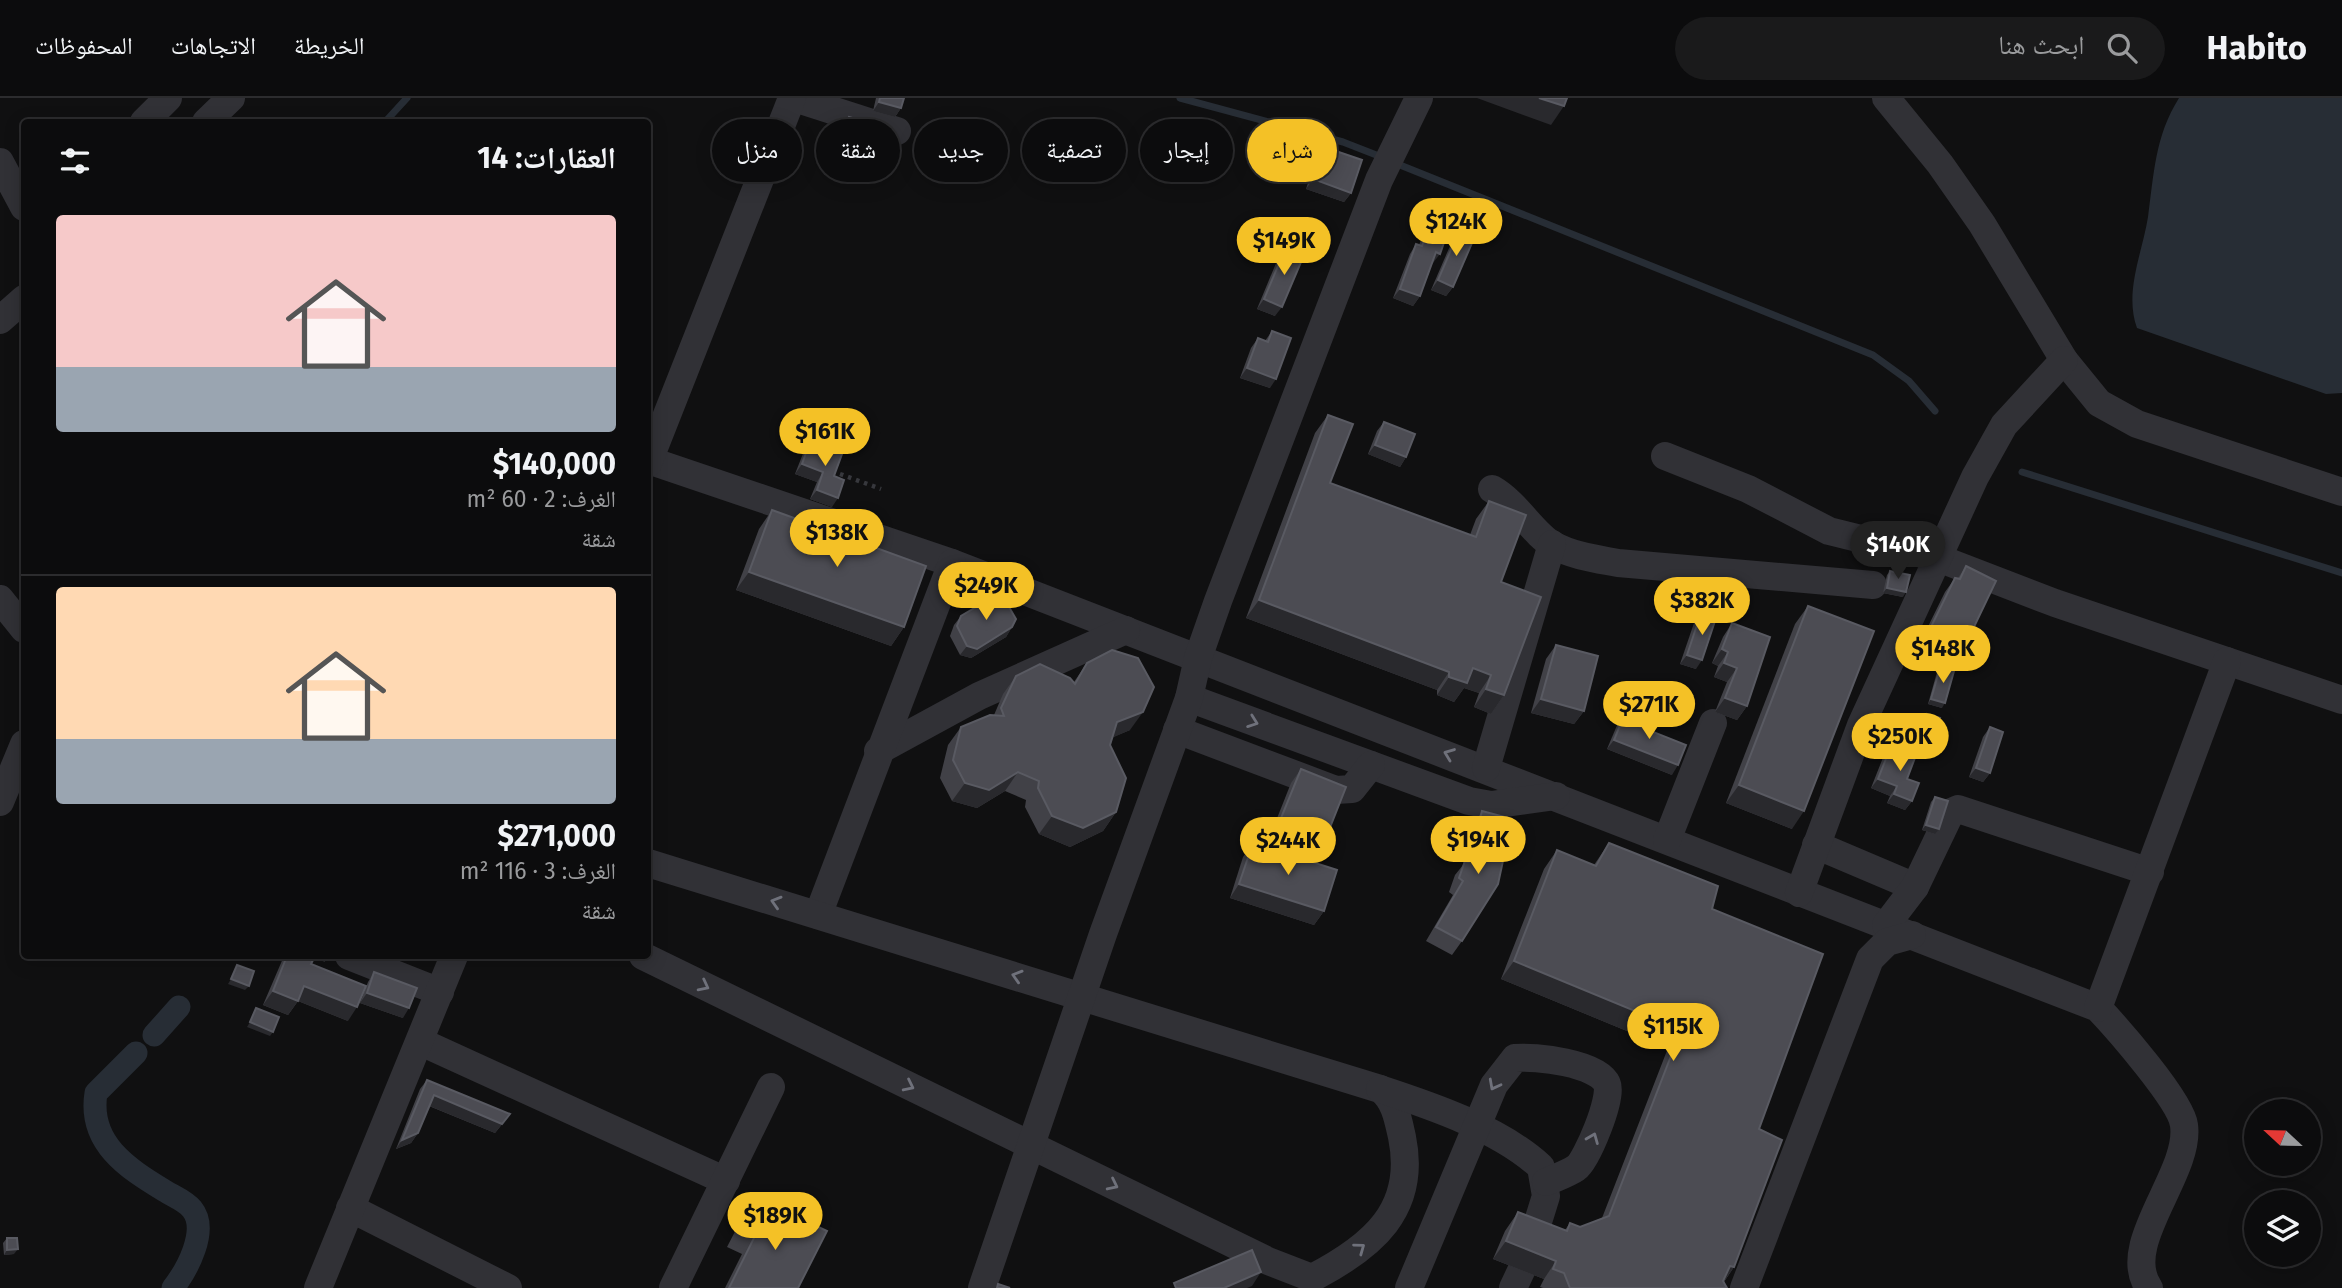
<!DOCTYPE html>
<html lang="ar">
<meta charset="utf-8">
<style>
:root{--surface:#0c0c0d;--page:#1a1a1b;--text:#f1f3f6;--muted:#9a9b9d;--line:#2c2c2e;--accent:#f4c126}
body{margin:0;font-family:"Fira Sans","Noto Naskh Arabic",sans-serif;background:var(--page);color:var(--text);direction:rtl;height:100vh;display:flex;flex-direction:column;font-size:26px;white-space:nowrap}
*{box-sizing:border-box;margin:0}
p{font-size:23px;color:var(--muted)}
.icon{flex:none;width:38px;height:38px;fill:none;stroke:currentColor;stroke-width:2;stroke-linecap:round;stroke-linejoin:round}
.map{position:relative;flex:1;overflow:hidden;direction:ltr}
.drawer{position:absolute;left:21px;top:21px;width:630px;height:840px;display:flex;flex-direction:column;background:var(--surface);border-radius:7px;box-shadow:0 4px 18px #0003,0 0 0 2px var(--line);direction:rtl}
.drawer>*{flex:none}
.banner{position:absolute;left:672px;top:21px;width:665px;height:63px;direction:rtl;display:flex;gap:14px}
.needle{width:46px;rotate:292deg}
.tools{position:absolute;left:2244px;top:1001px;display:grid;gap:14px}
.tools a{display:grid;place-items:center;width:77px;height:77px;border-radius:50%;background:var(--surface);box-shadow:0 4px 18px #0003,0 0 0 2px var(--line);font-size:35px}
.price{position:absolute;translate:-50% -60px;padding:0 16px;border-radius:24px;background:var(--accent);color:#111;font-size:23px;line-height:46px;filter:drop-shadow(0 2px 4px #0008)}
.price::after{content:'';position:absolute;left:50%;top:42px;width:21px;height:16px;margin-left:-10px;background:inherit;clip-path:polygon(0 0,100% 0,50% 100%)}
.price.on{background:#222;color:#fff}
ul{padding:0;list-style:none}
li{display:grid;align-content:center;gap:14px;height:371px;padding:0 35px}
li+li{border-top:2px solid var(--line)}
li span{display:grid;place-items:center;height:217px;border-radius:7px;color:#555}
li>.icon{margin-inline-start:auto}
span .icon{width:126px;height:126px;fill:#fffc;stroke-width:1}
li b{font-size:30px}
h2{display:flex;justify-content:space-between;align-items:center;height:84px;padding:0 35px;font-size:30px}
.pill{padding:0 24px;border-radius:32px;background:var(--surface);box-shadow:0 4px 18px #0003,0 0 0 2px var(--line);font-size:24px;line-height:63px}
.pill.on{background:var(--accent);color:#111}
header{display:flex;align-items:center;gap:42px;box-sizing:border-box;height:98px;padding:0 35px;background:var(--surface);border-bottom:2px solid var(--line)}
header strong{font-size:33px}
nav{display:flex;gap:38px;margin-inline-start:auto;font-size:24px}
.search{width:490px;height:63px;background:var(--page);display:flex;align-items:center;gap:18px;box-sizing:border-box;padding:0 24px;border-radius:38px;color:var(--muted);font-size:26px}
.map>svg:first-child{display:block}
</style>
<header>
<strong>Habito</strong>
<div class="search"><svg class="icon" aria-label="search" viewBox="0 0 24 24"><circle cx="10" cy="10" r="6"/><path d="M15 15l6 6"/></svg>ابحث هنا</div>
<nav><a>الخريطة</a><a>الاتجاهات</a><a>المحفوظات</a></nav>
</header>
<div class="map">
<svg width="2342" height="1190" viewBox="0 0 2342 1190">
<rect width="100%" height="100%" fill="#101011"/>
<path fill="#272d35" d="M2179 0H2342V295L2326 296 2137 230C2124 194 2142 156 2148 119 2154 76 2155 38 2179 0Z"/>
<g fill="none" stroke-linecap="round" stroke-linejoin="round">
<g stroke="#272d35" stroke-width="7">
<polyline points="1180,0 1343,44 1384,60"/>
<polyline points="385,24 407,0"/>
<polyline points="1395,65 1873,257 1909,283 1935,313"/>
<polyline points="2022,374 2342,475"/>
</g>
<g stroke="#272d35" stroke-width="23">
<polyline points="154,937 179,909"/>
<path d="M136 955 96 995C88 1045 127 1070 165 1093 173 1098 186 1103 192 1111 209 1132 187 1172 173 1190"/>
</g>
<g stroke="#37383d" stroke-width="4.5" stroke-dasharray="3.5 5" stroke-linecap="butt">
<polyline points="840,376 881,391"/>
<polyline points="314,858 327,862"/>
</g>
<g stroke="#313136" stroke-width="28">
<polyline points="794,0 897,33"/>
<polyline points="1886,0 1940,66 1982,126 2064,262 2099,305 2137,326 2342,394"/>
<polyline points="144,24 168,0"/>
<polyline points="206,24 231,0"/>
<polyline points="0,64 24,109"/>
<polyline points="0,222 24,201"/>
<polyline points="1665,358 1748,391 1829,433 1938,460 2055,505 2342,602"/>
<path d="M648 362 952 465 2098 910C2117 930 2181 1003 2184 1027 2191 1076 2118 1146 2149 1190"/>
<polyline points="648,365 792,0"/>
<path d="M1492 391C1518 406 1533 436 1553 447 1573 458 1597 461 1618 465L1873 487"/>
<polyline points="0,501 24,531"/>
<polyline points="1189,600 1469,703 1491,707 1556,698"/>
<polyline points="1177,632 1336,692 1352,691 1371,667"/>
<polyline points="878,653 979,598 1126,532"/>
<polyline points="1486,670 1552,446"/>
<polyline points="0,704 24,646"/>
<polyline points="1667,742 1713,625"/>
<polyline points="1816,747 1915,789"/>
<polyline points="1799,795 1861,627 1975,379 2004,327 2064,262"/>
<polyline points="818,817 952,465"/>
<polyline points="1886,827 1915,789 1951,714 1958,711 2150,774"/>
<polyline points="349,858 440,894"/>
<path d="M643 858 1268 1163 1312 1180C1372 1149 1417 1112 1402 1039 1398 1021 1395 1002 1380 991L648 765"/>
<polyline points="2098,910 2227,563"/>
<polyline points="421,944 726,1083"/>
<path d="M1380 991C1432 1008 1500 1031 1541 1069L1546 1098 1532 1143"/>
<polyline points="350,1110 508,1190"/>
<polyline points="318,1190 454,858"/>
<polyline points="673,1190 771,989"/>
<polyline points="982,1190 1103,836 1189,600 1198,560 1218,503 1379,82 1419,0"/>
<path d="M1409 1190 1494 987 1515 960C1535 958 1598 965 1607 986 1613 999 1587 1062 1576 1070 1567 1076 1555 1080 1546 1084"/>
<polyline points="1513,1190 1521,1173"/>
<polyline points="1744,1190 1870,861 1887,844 1912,837"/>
</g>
</g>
<g fill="#414147">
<polygon points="876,0 904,0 901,10 895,19 873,13"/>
<polygon points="849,19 874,46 867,55 836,46 842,28"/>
<polygon points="1324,49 1351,95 1344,104 1306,91 1317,58"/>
<polygon points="1431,123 1433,165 1432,165 1420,198 1413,208 1393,200 1410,156 1416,146 1419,147 1425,132"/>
<polygon points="1460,131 1453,189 1446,198 1431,192 1453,141"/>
<polygon points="1286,149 1275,218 1257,211 1279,158"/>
<polygon points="1272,233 1270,290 1240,280 1251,250 1258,240 1265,243"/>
<polygon points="1328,317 1330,385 1470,437 1476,421 1489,403 1501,484 1504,597 1491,616 1474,609 1479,595 1464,590 1454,604 1437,597 1437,592 1246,520 1315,335"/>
<polygon points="1384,324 1406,359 1400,369 1368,356 1377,333"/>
<polygon points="810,344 834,378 832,409 810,401 817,384 795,376 804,353"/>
<polygon points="772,412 904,529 891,548 736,492 759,431"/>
<polygon points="1966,468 1962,554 1952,568 1917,551 1945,494 1955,480 1958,480"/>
<polygon points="1890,473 1903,499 1883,495 1887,477"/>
<polygon points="1808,508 1792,731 1726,705 1795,526"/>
<polygon points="1701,515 1696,571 1680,566 1694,525"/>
<polygon points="961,518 1012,529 1006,539 971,560 960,557 950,538 954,527"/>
<polygon points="1732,525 1747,608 1737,622 1715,614 1727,584 1714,579 1718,568 1712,565 1723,539"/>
<polygon points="1556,547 1584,613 1574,626 1531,615 1546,561"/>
<polygon points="1087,565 1130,632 1113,639 1110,647 1116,714 1103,733 1070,749 1039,736 1025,709 1026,702 1005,693 977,710 952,703 940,680 948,647 961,629 994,617 1003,596 1016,578 1074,584"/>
<polygon points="1940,570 1942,610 1928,606 1937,574"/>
<polygon points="1625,615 1638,628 1672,677 1607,651 1618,625"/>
<polygon points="1927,616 1935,638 1932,643 1918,638 1924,621"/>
<polygon points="1990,629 1990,675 1983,684 1969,679 1983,639"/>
<polygon points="1891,648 1907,681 1912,703 1905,712 1887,705 1890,698 1871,690 1884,657"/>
<polygon points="1301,671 1325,742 1315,756 1270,738 1291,685"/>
<polygon points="1935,699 1935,736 1922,732 1931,704"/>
<polygon points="1482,713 1462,843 1452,857 1426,843 1453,797 1449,794 1455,777 1463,767 1473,727"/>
<polygon points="1253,745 1324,813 1314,827 1230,800 1243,759"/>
<polygon points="1609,745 1712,811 1759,1031 1734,1169 1724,1184 1727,1190 1543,1190 1540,1189 1544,1181 1493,1161 1505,1133 1518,1114 1565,1132 1570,1125 1580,1129 1602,1120 1668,950 1501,881 1544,771 1557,752 1594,767"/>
<polygon points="284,858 315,858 311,866 348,923 298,903 288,917 263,907"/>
<polygon points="374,874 403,920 360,905 368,884"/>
<polygon points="427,982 503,1025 495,1035 429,1008 418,1035 411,1045 396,1051 420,991"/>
<polygon points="756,1099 767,1121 799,1137 808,1124 798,1190 725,1190 742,1156 727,1149 743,1118"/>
<polygon points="7,1140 14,1156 4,1157 3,1145"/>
</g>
<g fill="#29292d">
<polygon points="1477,0 1539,0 1564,8 1551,27"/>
<polygon points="879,4 901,10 895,19 873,13"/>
<polygon points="843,36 874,46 867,55 836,46"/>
<polygon points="1313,81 1351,95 1344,104 1306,91"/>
<polygon points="1436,154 1440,156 1433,165 1429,164"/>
<polygon points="1438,182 1453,189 1446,198 1431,192"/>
<polygon points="1400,191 1420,198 1413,208 1393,200"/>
<polygon points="1264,201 1282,209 1275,218 1257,211"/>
<polygon points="1247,270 1276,281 1270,290 1240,280"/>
<polygon points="1375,347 1406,359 1400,369 1368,356"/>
<polygon points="802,366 823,374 817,384 795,376"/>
<polygon points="817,392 838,400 832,409 810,401"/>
<polygon points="749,474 904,529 891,548 736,492"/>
<polygon points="1887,490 1906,494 1903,499 1883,495"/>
<polygon points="1259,502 1449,574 1437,592 1246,520"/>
<polygon points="1012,529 1006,539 971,560 960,557 967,548"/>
<polygon points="1722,551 1728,554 1718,568 1712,565"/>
<polygon points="1687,557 1702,562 1696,571 1680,566"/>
<polygon points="1724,565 1737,570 1727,584 1714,579"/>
<polygon points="1473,570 1491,577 1479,595 1464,590 1454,604 1437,597 1449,579"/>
<polygon points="1486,591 1504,597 1491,616 1474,609"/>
<polygon points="1725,600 1747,608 1737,622 1715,614"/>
<polygon points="1541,601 1584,613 1574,626 1531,615"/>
<polygon points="1931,601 1945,605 1942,610 1928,606"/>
<polygon points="1143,614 1130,632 1105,643 1117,624"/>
<polygon points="1922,634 1935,638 1932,643 1918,638"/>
<polygon points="1614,642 1678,667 1672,677 1607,651"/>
<polygon points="1976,670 1990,675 1983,684 1969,679"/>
<polygon points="1018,674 1005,693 977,710 952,703 965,685"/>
<polygon points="1878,681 1897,688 1890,698 1871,690"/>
<polygon points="1739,687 1804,713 1792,731 1726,705"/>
<polygon points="1894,696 1912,703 1905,712 1887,705"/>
<polygon points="1116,714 1103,733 1070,749 1039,736 1052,718"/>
<polygon points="1279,725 1325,742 1315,756 1270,738"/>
<polygon points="1926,727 1939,731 1935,736 1922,732"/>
<polygon points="1239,786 1324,813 1314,827 1230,800"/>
<polygon points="1514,863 1681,932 1668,950 1501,881"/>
<polygon points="231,881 249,888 245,892 228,886"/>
<polygon points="304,888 357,909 348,923 298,903 288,917 263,907 273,893"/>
<polygon points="367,895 409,910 403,920 360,905"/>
<polygon points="250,924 273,934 270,938 247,929"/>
<polygon points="434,997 510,1016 495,1035 427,1007"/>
<polygon points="418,1035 411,1045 396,1051 402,1042"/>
<polygon points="1506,1143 1556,1163 1544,1181 1493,1161"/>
<polygon points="18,1151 14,1156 4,1157 7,1152"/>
<polygon points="1730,1168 1734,1169 1721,1188"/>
<polygon points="1261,1174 1252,1188 1247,1190 1224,1190"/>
</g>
<g fill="#4c4c53" stroke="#595a62" stroke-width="2">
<polygon points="880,0 904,0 901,10 879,4"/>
<polygon points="1539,0 1567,0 1564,8"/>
<polygon points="849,19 879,28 874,46 843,36"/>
<polygon points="1324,49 1362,62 1351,95 1313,81"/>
<polygon points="1431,123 1449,130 1440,156 1436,154 1420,198 1400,191 1416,146 1422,148"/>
<polygon points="1460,131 1475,138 1453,189 1438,182"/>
<polygon points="1286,149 1304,157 1282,209 1264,201"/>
<polygon points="1272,233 1291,240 1276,281 1247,270 1258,240 1268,244"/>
<polygon points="1328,317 1353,326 1330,385 1476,439 1489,403 1526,417 1501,484 1541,499 1504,597 1486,591 1491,577 1473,570 1467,585 1449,579 1449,574 1259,502"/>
<polygon points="1384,324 1415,336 1406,359 1375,347"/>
<polygon points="810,344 842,356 834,378 844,382 838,400 817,392 823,374 802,366"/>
<polygon points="772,412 926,468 904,529 749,474"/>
<polygon points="1966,468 1996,483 1962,554 1927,537 1955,480 1960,481"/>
<polygon points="1890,473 1910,477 1906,494 1887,490"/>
<polygon points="993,499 1005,502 1016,521 1012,529 977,551 967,548 957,528 961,518"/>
<polygon points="1808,508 1874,533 1804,713 1739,687"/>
<polygon points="1701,515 1716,520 1702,562 1687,557"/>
<polygon points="1732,525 1770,539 1747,608 1725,600 1737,570 1724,565 1728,554 1722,551"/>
<polygon points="1556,547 1598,558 1584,613 1541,601"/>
<polygon points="1112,552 1138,560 1154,589 1143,614 1117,624 1110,647 1126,680 1116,714 1083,730 1052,718 1038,690 1039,683 1018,674 989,692 965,685 953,662 961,629 990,617 1004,618 1001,610 1016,578 1040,566 1070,580 1075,586 1087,565"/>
<polygon points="1940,570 1954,573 1945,605 1931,601"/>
<polygon points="1625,615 1640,621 1638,628 1686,647 1678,667 1614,642"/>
<polygon points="1927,616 1940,620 1935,638 1922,634"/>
<polygon points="1990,629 2003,634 1990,675 1976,670"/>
<polygon points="1891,648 1916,657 1907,681 1919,685 1912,703 1894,696 1897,688 1878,681"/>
<polygon points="1301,671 1346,689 1325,742 1279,725"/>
<polygon points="1935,699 1948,703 1939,731 1926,727"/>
<polygon points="1482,713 1512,721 1498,786 1462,843 1436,829 1463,783 1459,780 1465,763 1469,764"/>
<polygon points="1253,745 1337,772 1324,813 1239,786"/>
<polygon points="1609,745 1718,788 1712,811 1823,856 1759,1031 1782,1042 1734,1169 1730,1168 1723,1183 1727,1190 1570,1190 1564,1175 1553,1171 1556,1163 1506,1143 1518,1114 1567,1133 1570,1125 1580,1129 1609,1118 1681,932 1514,863 1557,752 1596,768"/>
<polygon points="287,858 315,858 311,866 366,888 357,909 304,888 298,903 273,893"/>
<polygon points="237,867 254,873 249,888 231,881"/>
<polygon points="374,874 417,890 409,910 367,895"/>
<polygon points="256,910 279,919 273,934 250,924"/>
<polygon points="427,982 510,1016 502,1026 434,997 418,1035 402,1042"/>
<polygon points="756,1099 773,1109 767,1121 801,1138 808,1124 827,1133 798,1190 729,1190 755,1138 740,1130"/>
<polygon points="7,1140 17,1140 18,1151 7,1152"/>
<polygon points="1252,1152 1261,1174 1224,1190 1176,1190 1174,1185"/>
<polygon points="998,1186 1010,1190 997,1190"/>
</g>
<defs><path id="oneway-chevron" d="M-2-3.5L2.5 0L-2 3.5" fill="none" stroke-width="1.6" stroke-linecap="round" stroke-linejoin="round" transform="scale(1.75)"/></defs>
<g stroke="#6f717b">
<use href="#oneway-chevron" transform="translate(1253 624) rotate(20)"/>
<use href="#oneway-chevron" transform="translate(1449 656) rotate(-159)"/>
<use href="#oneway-chevron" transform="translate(776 804) rotate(-163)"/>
<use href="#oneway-chevron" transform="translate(1017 878) rotate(-163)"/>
<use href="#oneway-chevron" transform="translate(704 888) rotate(27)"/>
<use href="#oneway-chevron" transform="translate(1494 987) rotate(118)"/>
<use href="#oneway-chevron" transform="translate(909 988) rotate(26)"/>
<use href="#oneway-chevron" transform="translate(1593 1040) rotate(-68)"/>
<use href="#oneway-chevron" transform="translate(1113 1087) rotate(26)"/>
<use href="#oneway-chevron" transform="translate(1360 1150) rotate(-36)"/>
</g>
</svg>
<div class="tools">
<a><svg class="needle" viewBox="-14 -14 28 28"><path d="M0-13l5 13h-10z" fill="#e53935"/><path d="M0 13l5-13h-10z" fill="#9a9b9d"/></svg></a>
<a><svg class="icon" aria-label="layers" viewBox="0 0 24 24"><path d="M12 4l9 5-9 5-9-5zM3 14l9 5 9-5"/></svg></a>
</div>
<b class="price" style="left:1456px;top:160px">$124K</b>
<b class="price" style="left:1284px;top:179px">$149K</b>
<b class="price" style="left:825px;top:370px">$161K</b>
<b class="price" style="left:837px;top:471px">$138K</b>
<b class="price on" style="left:1898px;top:483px">$140K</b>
<b class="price" style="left:986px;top:524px">$249K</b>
<b class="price" style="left:1702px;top:539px">$382K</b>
<b class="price" style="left:1943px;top:587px">$148K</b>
<b class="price" style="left:1649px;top:643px">$271K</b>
<b class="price" style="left:1900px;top:675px">$250K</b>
<b class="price" style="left:1478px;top:778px">$194K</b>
<b class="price" style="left:1288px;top:779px">$244K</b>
<b class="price" style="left:1673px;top:965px">$115K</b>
<b class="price" style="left:775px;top:1154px">$189K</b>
<div class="banner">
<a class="pill on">شراء</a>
<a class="pill">إيجار</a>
<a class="pill">تصفية</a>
<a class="pill">جديد</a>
<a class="pill">شقة</a>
<a class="pill">منزل</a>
</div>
<section class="drawer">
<h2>العقارات: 14<svg class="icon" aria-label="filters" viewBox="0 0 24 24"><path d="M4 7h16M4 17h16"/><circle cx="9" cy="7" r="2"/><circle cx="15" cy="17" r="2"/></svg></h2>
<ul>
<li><span style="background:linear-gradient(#f6c9c9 70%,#9aa5b1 0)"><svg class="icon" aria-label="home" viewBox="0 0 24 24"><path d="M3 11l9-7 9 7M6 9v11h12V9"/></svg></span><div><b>$140,000</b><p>الغرف: 2 · 60 m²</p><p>شقة</p></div></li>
<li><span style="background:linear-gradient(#ffd9b3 70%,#9aa5b1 0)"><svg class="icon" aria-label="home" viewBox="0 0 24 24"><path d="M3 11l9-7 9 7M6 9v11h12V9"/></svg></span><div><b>$271,000</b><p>الغرف: 3 · 116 m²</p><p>شقة</p></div></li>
</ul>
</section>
</div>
